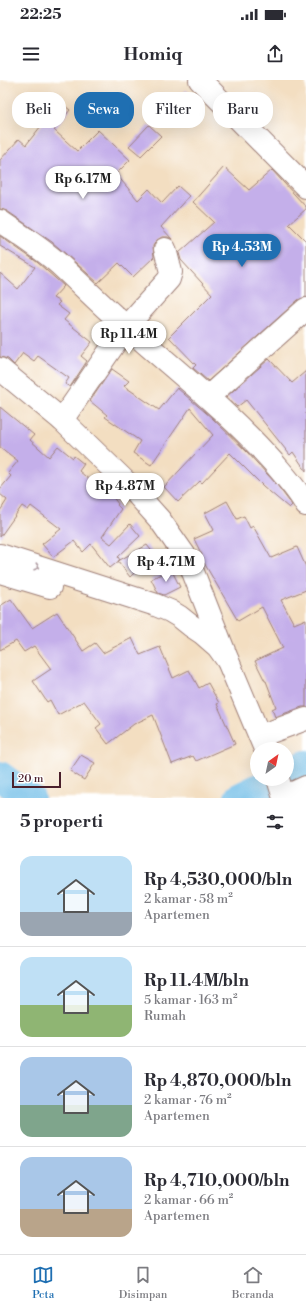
<!DOCTYPE html>
<html lang="id">
<meta charset="utf-8">
<style>
:root{--surface:#fff;--page:#f7f7f7;--text:#2b2b33;--muted:#7c7c81;--line:#e1e1e2;--accent:#1f6fb2}
body{margin:0;font-family:"Libre Bodoni",serif;background:var(--page);color:var(--text);height:100vh;display:flex;flex-direction:column;font-size:15px;white-space:nowrap}
*{box-sizing:border-box;margin:0}
p{font-size:13px;color:var(--muted)}
.icon{flex:none;width:22px;height:22px;fill:none;stroke:currentColor;stroke-width:2;stroke-linecap:round;stroke-linejoin:round}
.map{position:relative;height:718px;overflow:hidden}
.panel{display:flex;flex-direction:column;background:var(--surface);flex:1}
.panel>*{flex:none}
.banner{position:absolute;left:12px;top:12px;width:282px;height:36px;display:flex;gap:8px}
.needle{width:26px;rotate:33deg}
.controls{position:absolute;left:250px;top:662px;display:grid;gap:8px}
.controls a{display:grid;place-items:center;width:44px;height:44px;border-radius:50%;background:var(--surface);box-shadow:0 4px 16px #0002;font-size:20px}
.scale{position:absolute;left:12px;bottom:10px;width:49px;box-sizing:border-box;padding-left:4px;border:2px solid #4a1f2b;border-top:0;font-size:11px;line-height:14px;white-space:nowrap;color:#4a1f2b;-webkit-text-stroke:3px #fff;paint-order:stroke}
.price{position:absolute;translate:-50% -34px;padding:0 9px;border-radius:14px;background:#fff;color:#222;font-size:13px;line-height:26px;filter:drop-shadow(0 1px 2px #0008)}
.price::after{content:'';position:absolute;left:50%;top:24px;width:12px;height:9px;margin-left:-6px;background:inherit;clip-path:polygon(0 0,100% 0,50% 100%)}
.price.on{background:var(--accent);color:#fff}
ul{padding:0;list-style:none}
li{display:flex;align-items:center;gap:12px;height:100px;padding:0 20px}
li+li{border-top:1px solid var(--line)}
li span{display:grid;place-items:center;flex:none;width:112px;height:80px;border-radius:12px;color:#555}
li>.icon{margin-inline-start:auto}
span .icon{width:48px;height:48px;fill:#fffc;stroke-width:1}
li b{font-size:17px}
h2{display:flex;justify-content:space-between;align-items:center;height:48px;padding:0 20px;font-size:17px}
.pill{padding:0 14px;border-radius:16px;background:var(--surface);box-shadow:0 4px 16px #0002;font-size:14px;line-height:36px}
.pill.on{background:var(--accent);color:#fff}
.status{display:flex;justify-content:space-between;align-items:center;height:28px;padding:0 20px;background:var(--surface);direction:ltr}
.status svg{height:11px;fill:currentColor}
header{display:flex;justify-content:space-between;align-items:center;height:52px;padding:0 20px;background:var(--surface);font-size:18px;font-weight:800}
.tabs{display:flex;justify-content:space-around;align-items:center;height:56px;border-top:1px solid var(--line);background:var(--surface);font-size:11px;color:var(--muted)}
.tabs a{display:grid;justify-items:center;gap:2px}
.tabs .on{color:var(--accent)}
.map>svg:first-child{display:block}
</style>
<div class="status"><b>22:25</b><svg viewBox="0 0 49 12"><path d="M0 12V9h3v3zM5 12V6h3v6zM10 12V3h3v9zM15 12V0h3v12zM26 1h20v11H26zM47 4h2v5h-2z"/></svg></div>
<header><svg class="icon" aria-label="menu" viewBox="0 0 24 24"><path d="M4 6h16M4 12h16M4 18h16"/></svg>Homiq<svg class="icon" aria-label="share" viewBox="0 0 24 24"><path d="M12 15V3M7 8l5-5 5 5M5 13v7h14v-7"/></svg></header>
<div class="map">
<svg width="306" height="718" viewBox="0 0 306 718">
<rect width="100%" height="100%" fill="#fff"/>
<filter id="ink" filterUnits="userSpaceOnUse"><feTurbulence type="fractalNoise" baseFrequency=".025" numOctaves="2"/><feDisplacementMap in="SourceGraphic" scale="8" xChannelSelector="R" yChannelSelector="G"/><feConvolveMatrix kernelMatrix="1 2 1 2 8 2 1 2 1" color-interpolation-filters="sRGB"/></filter>
<filter id="wash" filterUnits="userSpaceOnUse"><feTurbulence type="fractalNoise" baseFrequency=".012" numOctaves="4" result="noise"/><feDisplacementMap in="SourceGraphic" scale="16" xChannelSelector="R" yChannelSelector="G"/><feGaussianBlur stdDeviation="0.9" result="paint"/><feColorMatrix in="noise" values="0 0 0 0 0 0 0 0 0 0 0 0 0 0 0 0 0 1.4 0 .05"/><feComposite in="paint" operator="in"/></filter>
<g filter="url(#wash)">
<rect width="100%" height="100%" fill="#f3dec1"/>
<g fill="none" stroke-linecap="round" stroke-linejoin="round">
<g stroke="#6cbbe6" stroke-width="30">
<polyline points="287,694 306,685"/>
<polyline points="0,696 30,718"/>
<polyline points="239,718 277,699"/>
</g>
</g>
<g id="blocks">
<g fill="#c4afea">
<polygon points="186,10 198,20 173,48 161,38"/>
<polygon points="60,22 70,30 54,50 77,71 98,50 130,80 116,94 138,120 149,109 162,123 178,106 189,116 161,147 172,159 168,157 162,157 157,160 153,166 154,177 133,197 119,183 98,203 67,175 52,162 7,131 0,129 0,80 19,59 26,65"/>
<polygon points="149,45 161,56 141,76 129,66"/>
<polygon points="224,87 249,110 272,90 306,127 306,129 289,144 306,161 306,217 298,220 208,301 193,288 196,285 169,257 212,214 181,180 179,173 214,142 193,122"/>
<polygon points="0,156 37,182 64,206 53,218 60,222 57,225 69,234 64,240 92,262 81,276 87,281 70,307 65,304 69,298 38,276 34,281 23,273 14,285 8,279 0,277 0,193 18,209 35,187 0,166"/>
<polygon points="269,279 292,303 306,291 306,391 293,372 290,375 246,320 237,327 226,317"/>
<polygon points="112,289 129,301 124,306 159,330 177,308 212,338 247,372 277,405 292,425 289,428 263,406 230,373 202,403 200,401 178,422 164,407 213,355 190,328 151,385 133,373 140,361 105,337 107,335 90,321"/>
<polygon points="0,327 34,355 30,360 49,377 58,366 73,378 74,376 84,384 79,391 104,412 107,409 118,424 117,425 121,429 102,457 111,464 130,444 140,456 118,477 120,480 110,488 91,464 83,472 74,461 53,477 42,464 61,449 31,426 28,430 22,426 0,457 0,431 7,420 0,414 0,409 11,396 8,393 18,381 0,367"/>
<polygon points="227,421 237,439 244,436 250,448 253,446 271,478 297,467 306,487 306,510 281,520 294,544 306,539 306,627 302,627 275,637 272,629 276,627 266,601 265,601 255,581 283,568 262,527 238,541 200,476 202,475 194,459 214,450 205,433"/>
<polygon points="147,465 154,474 130,497 118,481"/>
<polygon points="171,489 180,507 164,515 158,513 151,499"/>
<polygon points="11,519 32,548 57,532 83,571 95,563 103,573 132,558 140,575 160,567 173,598 189,590 199,608 208,603 219,623 217,624 235,664 196,681 193,676 172,684 153,635 134,644 108,664 96,648 101,644 84,621 58,635 50,620 47,622 33,601 51,589 34,566 24,572 16,561 0,570 0,526"/>
<polygon points="81,675 95,683 84,700 70,691"/>
</g>
</g>
</g>
<g filter="url(#ink)">
<use href="#blocks" fill-opacity="0" stroke="#9e7e76" stroke-width="1"/>
<g fill="none" stroke-linecap="round" stroke-linejoin="round">
<defs>
<g id="minor">
<polyline points="200,0 306,107"/>
<path d="M0 141C20 155 41 168 59 184 82 205 104 228 128 248 177 292 229 332 273 382 284 395 298 410 306 425"/>
<polyline points="0,289 62,340 126,402 160,440 186,477 193,492 228,581"/>
<polyline points="208,317 306,229"/>
<polyline points="62,340 126,247 169,199 171,192 165,169"/>
<polyline points="0,475 153,524 170,531 180,537 190,545 202,553 218,567 228,581 265,669"/>
<polyline points="0,492 50,507"/>
<polyline points="260,656 306,639"/>
<polyline points="278,699 284,718"/>
<polyline points="284,717 306,707"/>
</g>
</defs>
<use href="#minor" stroke="#9e7e76" stroke-width="24"/>
<use href="#minor" stroke="#fff" stroke-width="22"/>
</g>
<defs><path id="oneway-chevron" d="M-2-3.5L2.5 0L-2 3.5" fill="none" stroke-width="1.6" stroke-linecap="round" stroke-linejoin="round"/></defs>
<use stroke="#ae9aa0" href="#oneway-chevron" transform="translate(37 487) rotate(18)"/>
</g>
</svg>
<div class="controls">
<a><svg class="needle" viewBox="-14 -14 28 28"><path d="M0-13l5 13h-10z" fill="#e53935"/><path d="M0 13l5-13h-10z" fill="#7c7c81"/></svg></a>
</div>
<div class="scale">20 m</div>
<b class="price" style="left:83px;top:120px">Rp 6.17M</b>
<b class="price on" style="left:242px;top:188px">Rp 4.53M</b>
<b class="price" style="left:129px;top:275px">Rp 11.4M</b>
<b class="price" style="left:125px;top:427px">Rp 4.87M</b>
<b class="price" style="left:166px;top:503px">Rp 4.71M</b>
<div class="banner">
<a class="pill">Beli</a>
<a class="pill on">Sewa</a>
<a class="pill">Filter</a>
<a class="pill">Baru</a>
</div>
</div>
<section class="panel">
<h2>5 properti<svg class="icon" aria-label="filters" viewBox="0 0 24 24"><path d="M4 7h16M4 17h16"/><circle cx="9" cy="7" r="2"/><circle cx="15" cy="17" r="2"/></svg></h2>
<ul>
<li><span style="background:linear-gradient(#bfe0f5 70%,#9aa5b1 0)"><svg class="icon" aria-label="home" viewBox="0 0 24 24"><path d="M3 11l9-7 9 7M6 9v11h12V9"/></svg></span><div><b>Rp 4,530,000/bln</b><p>2 kamar · 58 m²</p><p>Apartemen</p></div></li>
<li><span style="background:linear-gradient(#bfe0f5 60%,#8fb573 0)"><svg class="icon" aria-label="home" viewBox="0 0 24 24"><path d="M3 11l9-7 9 7M6 9v11h12V9"/></svg></span><div><b>Rp 11.4M/bln</b><p>5 kamar · 163 m²</p><p>Rumah</p></div></li>
<li><span style="background:linear-gradient(#a9c7e8 60%,#7fa58c 0)"><svg class="icon" aria-label="home" viewBox="0 0 24 24"><path d="M3 11l9-7 9 7M6 9v11h12V9"/></svg></span><div><b>Rp 4,870,000/bln</b><p>2 kamar · 76 m²</p><p>Apartemen</p></div></li>
<li><span style="background:linear-gradient(#a9c7e8 65%,#b9a48a 0)"><svg class="icon" aria-label="home" viewBox="0 0 24 24"><path d="M3 11l9-7 9 7M6 9v11h12V9"/></svg></span><div><b>Rp 4,710,000/bln</b><p>2 kamar · 66 m²</p><p>Apartemen</p></div></li>
</ul>
</section>
<nav class="tabs">
<a class="on"><svg class="icon" aria-label="map" viewBox="0 0 24 24"><path d="M3 6l6-2 6 2 6-2v14l-6 2-6-2-6 2zM9 4v14M15 6v14"/></svg>Peta</a>
<a><svg class="icon" aria-label="saved" viewBox="0 0 24 24"><path d="M7 4h10v16l-5-4-5 4z"/></svg>Disimpan</a>
<a><svg class="icon" aria-label="home" viewBox="0 0 24 24"><path d="M3 11l9-7 9 7M6 9v11h12V9"/></svg>Beranda</a>
</nav>
